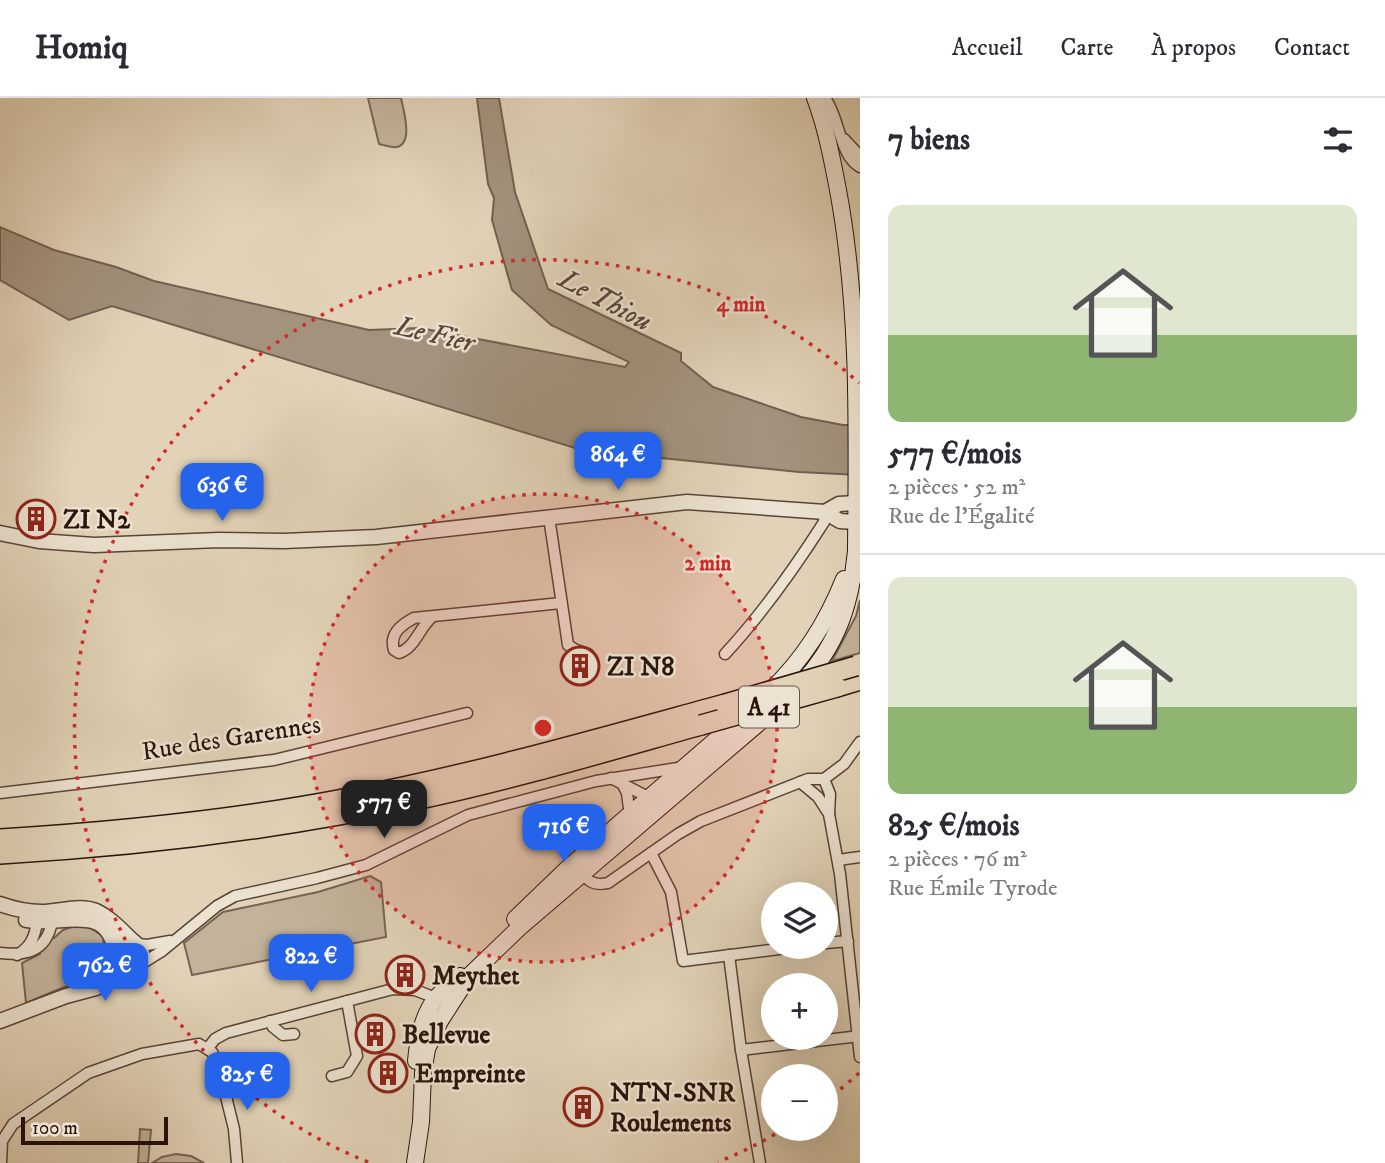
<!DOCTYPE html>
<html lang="fr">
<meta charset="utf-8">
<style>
:root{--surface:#fff;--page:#f2f2f3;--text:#2b2b33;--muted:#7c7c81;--line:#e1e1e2;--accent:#2563eb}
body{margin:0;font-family:"IM FELL DW Pica",serif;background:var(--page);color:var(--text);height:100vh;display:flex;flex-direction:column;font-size:26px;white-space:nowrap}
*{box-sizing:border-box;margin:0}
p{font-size:23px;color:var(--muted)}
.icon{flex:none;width:38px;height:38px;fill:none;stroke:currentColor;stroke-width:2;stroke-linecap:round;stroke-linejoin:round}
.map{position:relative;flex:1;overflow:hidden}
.drawer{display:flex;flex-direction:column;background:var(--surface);width:525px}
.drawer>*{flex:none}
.controls{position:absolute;left:761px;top:784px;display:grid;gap:14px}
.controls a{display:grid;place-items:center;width:77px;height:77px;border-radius:50%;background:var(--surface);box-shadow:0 7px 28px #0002;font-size:35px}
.scale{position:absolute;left:21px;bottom:18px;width:147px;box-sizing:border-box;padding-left:7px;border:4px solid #2a140c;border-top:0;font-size:19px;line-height:24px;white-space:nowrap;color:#2a140c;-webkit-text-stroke:5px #ece2d1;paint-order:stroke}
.price{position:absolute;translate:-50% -60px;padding:0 16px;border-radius:14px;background:var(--accent);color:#fff;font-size:23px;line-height:46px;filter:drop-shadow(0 2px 4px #0008)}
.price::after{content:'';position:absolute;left:50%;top:42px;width:21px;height:16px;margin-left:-10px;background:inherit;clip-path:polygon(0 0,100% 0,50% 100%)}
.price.current{background:#222;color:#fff}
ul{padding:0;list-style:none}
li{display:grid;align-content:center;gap:14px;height:371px;padding:0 28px}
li+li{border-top:2px solid var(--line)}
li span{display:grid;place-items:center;height:217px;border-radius:14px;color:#555}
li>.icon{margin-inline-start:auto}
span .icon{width:126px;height:126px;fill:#fffc;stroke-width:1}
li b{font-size:30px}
h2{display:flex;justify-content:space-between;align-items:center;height:84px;padding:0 28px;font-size:30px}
header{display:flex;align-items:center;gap:42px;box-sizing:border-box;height:98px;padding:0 35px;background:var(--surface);border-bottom:2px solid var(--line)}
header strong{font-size:33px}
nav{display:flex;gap:38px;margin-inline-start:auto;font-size:24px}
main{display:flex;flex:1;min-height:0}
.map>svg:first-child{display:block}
</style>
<header>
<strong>Homiq</strong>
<nav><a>Accueil</a><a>Carte</a><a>À propos</a><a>Contact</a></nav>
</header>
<main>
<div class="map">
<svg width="860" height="1065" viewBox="0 0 860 1065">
<rect width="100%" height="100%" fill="#e2d3b8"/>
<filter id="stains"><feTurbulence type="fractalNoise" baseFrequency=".00286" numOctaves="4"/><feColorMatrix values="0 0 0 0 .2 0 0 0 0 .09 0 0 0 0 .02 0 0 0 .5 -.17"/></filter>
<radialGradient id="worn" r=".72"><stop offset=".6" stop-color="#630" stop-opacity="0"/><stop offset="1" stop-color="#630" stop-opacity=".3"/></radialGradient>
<g fill="#c3b39b" stroke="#766454" stroke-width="2">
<path d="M368 0H401C403 11 414 45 397 49 392 50 384 47 379 46Z"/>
<polygon points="860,502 860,555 832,563 856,518"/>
<polygon points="370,778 381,784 386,839 192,877 184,845 223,814 318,794"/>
<polygon points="80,826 88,828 104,839 103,847 108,850 105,868 100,874 26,905 22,865 40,856 39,852 51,838 54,840 63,832"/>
<polygon points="140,1031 151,1032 148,1065 138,1065"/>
<polygon points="176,1056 191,1058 204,1065 152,1065 162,1059"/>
</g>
<polygon fill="#a3927e" stroke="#736050" stroke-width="2" points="477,0 499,0 515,94 548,191 681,255 681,263 713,289 801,319 843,327 860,327 860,377 799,374 632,357 604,344 575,350 112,208 69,222 0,182 0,129 54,152 116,169 154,183 369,232 420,230 625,269 629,264 551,227 512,192 492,122 494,100 488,86"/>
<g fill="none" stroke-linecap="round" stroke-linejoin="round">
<defs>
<g id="minor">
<path d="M825 0C840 20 839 57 860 69"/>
<polyline points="844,41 860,58"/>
<polyline points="549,419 568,547 576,552 588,556"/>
<path d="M432 519C419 530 415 550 399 555L394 552C389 536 401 527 414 520L561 505"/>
<path d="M725 556C763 515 794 471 824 424L825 414"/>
<polyline points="611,680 652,701"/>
<polyline points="824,681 830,696 829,716 840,776 860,959"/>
<polyline points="800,684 818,699 829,716"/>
<polyline points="622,685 627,695 630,718"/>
<polyline points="0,695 274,662 467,615"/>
<polyline points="651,755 671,794 683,863 795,849"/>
<polyline points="838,762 860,759"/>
<path d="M580 772C587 784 595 788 608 785L678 736 701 723 808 681H824L844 666 860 644"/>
<polyline points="826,845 848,843"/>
<polyline points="137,846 147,847 170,843"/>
<path d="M0 855C26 858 46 854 52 824"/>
<path d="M17 857C31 849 35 838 37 824L42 821"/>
<polyline points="729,857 741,952 760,1065"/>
<polyline points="138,868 162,853 217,808 235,798 317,780 366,767 468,717 596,683 684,669"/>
<polyline points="270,923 273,929 283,937 294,936"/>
<polyline points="208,950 215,941 226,935 393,891 415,892 441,902"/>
<polyline points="741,952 860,938"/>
<polyline points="332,978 347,974 357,958 347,903"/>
<polyline points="1,1065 2,1043 13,1026 88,975 142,956 199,946 212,954 218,966 234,1031 237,1065"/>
</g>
<g id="tertiary">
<polyline points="825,414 839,406 856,405"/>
<polyline points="0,435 39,443 94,447 219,442 284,443 376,439 687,404 825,414 840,423 855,424"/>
<path d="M0 806C14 811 28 814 42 814 59 814 80 806 96 813 111 820 123 834 134 844"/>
<path d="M26 822C60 829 106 803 115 852"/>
<circle cx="128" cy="857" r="14"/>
<polyline points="0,923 66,898 96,890 118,876 130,872"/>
</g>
<g id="secondary">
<path d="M802 585C838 546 851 505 856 453 857 333 860 211 838 92 832 61 826 29 815 0"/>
<path d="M770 593C804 561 827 524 844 481"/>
<polyline points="515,821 569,769 747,615"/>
<path d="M416 963C418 942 422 918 436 900 443 892 453 886 460 878"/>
<polyline points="415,1065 421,1024 423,975 427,951 440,923 469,878 519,830 781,606"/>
</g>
<g id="motorway">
<polyline points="837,589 860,582"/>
<path d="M0 741C113 734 226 723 338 702 469 678 597 641 725 606"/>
<path d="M0 756C141 748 281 731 420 701 514 681 608 653 701 627"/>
</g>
</defs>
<use href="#minor" stroke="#584437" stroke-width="13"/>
<use href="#tertiary" stroke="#584437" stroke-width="17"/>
<use href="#secondary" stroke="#2a140c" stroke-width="18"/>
<use href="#motorway" stroke="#2a140c" stroke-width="22"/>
<use href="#minor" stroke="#ece2d1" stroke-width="10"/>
<use href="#tertiary" stroke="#ece2d1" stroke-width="14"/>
<use href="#secondary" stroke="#ece2d1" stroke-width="16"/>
<use href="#motorway" stroke="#e2d3b8" stroke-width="19"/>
<defs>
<g id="motorway-bridge">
<polyline points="725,606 856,568"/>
<polyline points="701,627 837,589"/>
</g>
</defs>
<use href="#motorway-bridge" stroke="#2a140c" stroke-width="22" stroke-linecap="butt"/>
<use href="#motorway-bridge" stroke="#e2d3b8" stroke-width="19"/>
</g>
<circle cx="543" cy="630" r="234" fill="#d62828" fill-opacity=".12"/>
<g fill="none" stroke="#d62828" stroke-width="3.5" stroke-dasharray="3.5 7">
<circle cx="543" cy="630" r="234"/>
<path d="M859 975A468 468 0 0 1 828 1001M784 1031A468 468 0 0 1 718 1064M368 1064A468 468 0 1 1 859 285"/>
</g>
<defs>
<symbol id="building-ring" viewBox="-11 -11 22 22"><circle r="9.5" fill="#ece2d1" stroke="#8f2418" stroke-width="1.5"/><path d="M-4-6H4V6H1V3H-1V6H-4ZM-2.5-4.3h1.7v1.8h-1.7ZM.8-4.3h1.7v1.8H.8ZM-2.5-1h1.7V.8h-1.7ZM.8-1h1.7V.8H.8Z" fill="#8f2418"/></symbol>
</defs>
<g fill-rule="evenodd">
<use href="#building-ring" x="14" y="399" width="44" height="44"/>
<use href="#building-ring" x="558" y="546" width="44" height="44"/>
<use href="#building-ring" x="383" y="855" width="44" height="44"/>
<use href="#building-ring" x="353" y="914" width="44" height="44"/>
<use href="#building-ring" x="366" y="953" width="44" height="44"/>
<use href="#building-ring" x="561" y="987" width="44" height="44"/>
</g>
<g text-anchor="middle" stroke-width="5" stroke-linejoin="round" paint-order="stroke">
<rect fill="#ece2d1" stroke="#645247" stroke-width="2" x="739" y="588.5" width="60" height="41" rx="5"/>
<g font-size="24" font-weight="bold" fill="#2a140c">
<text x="769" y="617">A 41</text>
</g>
<g font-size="26" font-weight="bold" fill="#2a140c" stroke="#ece2d1" text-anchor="start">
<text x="63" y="430">ZI N2</text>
<text x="607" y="577">ZI N8</text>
<text x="432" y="886">Meythet</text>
<text x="402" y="945">Bellevue</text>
<text x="415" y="984">Empreinte</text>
<text x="610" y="1003">NTN-SNR<tspan x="610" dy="30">Roulements</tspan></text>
</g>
<g font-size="26" fill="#2a140c" stroke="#ece2d1">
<text transform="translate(231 639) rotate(-9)" y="9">Rue des Garennes</text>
</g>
<g font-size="28" font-style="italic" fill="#5a463a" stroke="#ece2d1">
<text transform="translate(606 201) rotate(28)" y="10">Le Thiou</text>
<text transform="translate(435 235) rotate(13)" y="10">Le Fier</text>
</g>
</g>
<circle cx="543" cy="630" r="10" fill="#d62828" stroke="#ece2d1" stroke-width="3.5"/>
<g font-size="21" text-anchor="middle" font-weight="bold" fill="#d62828" stroke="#ece2d1" stroke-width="5" stroke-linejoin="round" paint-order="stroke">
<text x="741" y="213">4 min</text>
<text x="708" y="472">2 min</text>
</g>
<rect width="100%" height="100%" filter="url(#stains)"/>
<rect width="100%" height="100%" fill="url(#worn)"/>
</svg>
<div class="controls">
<a><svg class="icon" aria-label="layers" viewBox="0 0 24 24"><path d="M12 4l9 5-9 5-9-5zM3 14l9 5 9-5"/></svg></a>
<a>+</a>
<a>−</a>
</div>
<div class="scale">100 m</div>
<b class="price" style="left:618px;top:394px">864 €</b>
<b class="price" style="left:222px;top:425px">636 €</b>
<b class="price current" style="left:384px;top:742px">577 €</b>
<b class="price" style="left:564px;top:766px">716 €</b>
<b class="price" style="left:311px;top:896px">822 €</b>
<b class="price" style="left:105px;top:905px">762 €</b>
<b class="price" style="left:247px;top:1014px">825 €</b>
</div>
<section class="drawer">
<h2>7 biens<svg class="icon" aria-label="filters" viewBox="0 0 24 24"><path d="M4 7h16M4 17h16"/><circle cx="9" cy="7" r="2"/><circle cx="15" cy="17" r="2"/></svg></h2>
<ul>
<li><span style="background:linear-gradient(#dfe7d0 60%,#8fb573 0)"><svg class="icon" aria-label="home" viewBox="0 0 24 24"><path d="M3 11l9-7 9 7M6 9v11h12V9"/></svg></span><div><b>577 €/mois</b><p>2 pièces · 52 m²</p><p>Rue de l'Égalité</p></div></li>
<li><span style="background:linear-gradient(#dfe7d0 60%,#8fb573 0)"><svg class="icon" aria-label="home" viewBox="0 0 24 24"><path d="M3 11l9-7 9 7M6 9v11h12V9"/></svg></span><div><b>825 €/mois</b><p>2 pièces · 76 m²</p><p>Rue Émile Tyrode</p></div></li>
</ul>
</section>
</main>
